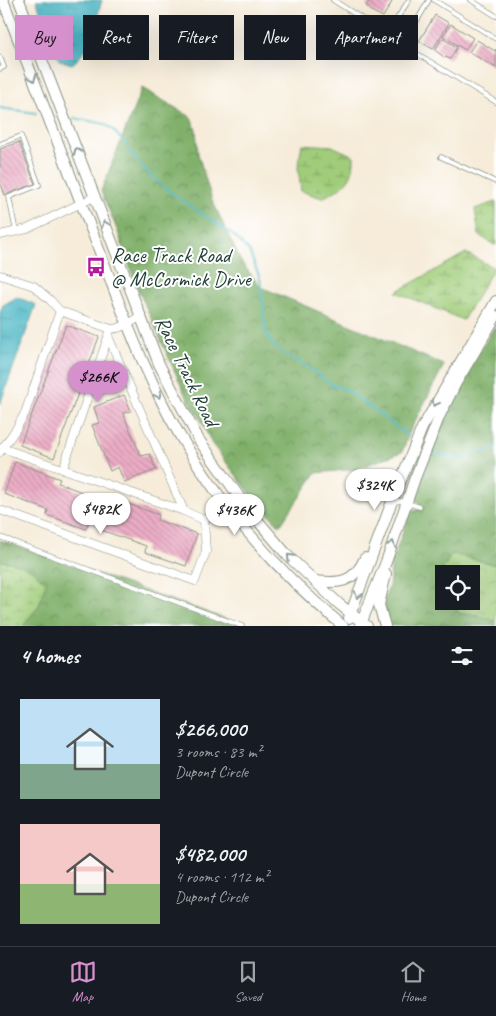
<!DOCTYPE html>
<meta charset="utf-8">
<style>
:root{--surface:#171b24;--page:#20242c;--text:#f1f3f6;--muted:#9ea1a6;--line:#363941;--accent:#d690ce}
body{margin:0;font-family:Caveat,sans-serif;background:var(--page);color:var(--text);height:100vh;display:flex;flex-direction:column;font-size:19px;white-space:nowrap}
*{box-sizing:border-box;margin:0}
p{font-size:16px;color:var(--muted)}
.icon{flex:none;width:28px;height:28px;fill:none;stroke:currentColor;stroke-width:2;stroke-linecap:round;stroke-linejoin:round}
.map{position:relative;height:626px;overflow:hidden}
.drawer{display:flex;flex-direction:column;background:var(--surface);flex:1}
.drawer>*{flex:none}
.banner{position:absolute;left:15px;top:15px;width:466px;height:45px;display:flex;gap:10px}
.fabs{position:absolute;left:435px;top:565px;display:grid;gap:10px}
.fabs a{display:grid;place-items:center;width:45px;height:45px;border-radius:0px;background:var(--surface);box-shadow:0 5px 20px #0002;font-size:25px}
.price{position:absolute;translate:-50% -42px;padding:0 11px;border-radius:18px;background:#fff;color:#222;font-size:16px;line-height:32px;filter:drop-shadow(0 1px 2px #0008)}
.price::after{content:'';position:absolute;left:50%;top:30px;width:15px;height:11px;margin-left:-8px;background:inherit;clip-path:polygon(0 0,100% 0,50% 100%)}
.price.current{background:var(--accent);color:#111}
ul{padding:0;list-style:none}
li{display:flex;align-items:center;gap:15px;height:125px;padding:0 20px}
li span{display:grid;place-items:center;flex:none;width:140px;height:100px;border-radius:0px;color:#555}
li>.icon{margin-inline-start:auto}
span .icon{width:60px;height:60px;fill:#fffc;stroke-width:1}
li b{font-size:21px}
h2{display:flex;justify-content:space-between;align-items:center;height:60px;padding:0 20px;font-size:21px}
.tag{padding:0 18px;border-radius:0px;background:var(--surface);box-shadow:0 5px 20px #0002;font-size:18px;line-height:45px}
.tag.current{background:var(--accent);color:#111}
.tabs{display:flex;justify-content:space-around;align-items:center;height:70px;border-top:1px solid var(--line);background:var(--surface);font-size:14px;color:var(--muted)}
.tabs a{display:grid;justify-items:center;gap:2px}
.tabs .current{color:var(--accent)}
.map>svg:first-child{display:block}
</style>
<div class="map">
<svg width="496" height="626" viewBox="0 0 496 626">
<defs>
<pattern id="forest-crowns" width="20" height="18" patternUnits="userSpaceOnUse" patternTransform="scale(1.25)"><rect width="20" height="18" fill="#80b06a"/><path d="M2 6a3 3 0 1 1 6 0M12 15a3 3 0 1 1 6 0" fill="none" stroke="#689058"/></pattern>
<pattern id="wetland-marsh" width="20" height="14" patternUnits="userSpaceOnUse" patternTransform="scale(1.25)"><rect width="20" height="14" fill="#a1cd7a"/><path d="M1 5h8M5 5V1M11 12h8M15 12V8" fill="none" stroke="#83a865"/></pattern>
<pattern id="park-crowns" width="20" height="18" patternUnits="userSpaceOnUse" patternTransform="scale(1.25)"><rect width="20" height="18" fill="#a1cd7a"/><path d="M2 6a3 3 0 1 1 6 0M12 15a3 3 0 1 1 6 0" fill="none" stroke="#83a865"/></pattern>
<pattern id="water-ripples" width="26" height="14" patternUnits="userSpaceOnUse" patternTransform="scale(1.25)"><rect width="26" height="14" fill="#49b6c4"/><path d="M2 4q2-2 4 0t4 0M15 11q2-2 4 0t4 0" fill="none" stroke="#3c95a0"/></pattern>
<pattern id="building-back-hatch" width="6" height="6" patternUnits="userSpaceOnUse" patternTransform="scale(1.25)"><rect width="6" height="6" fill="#edadc6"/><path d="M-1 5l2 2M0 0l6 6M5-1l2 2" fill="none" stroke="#bf8ea2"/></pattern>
</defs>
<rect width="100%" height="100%" fill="#fff"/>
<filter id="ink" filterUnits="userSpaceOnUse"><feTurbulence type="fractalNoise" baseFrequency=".02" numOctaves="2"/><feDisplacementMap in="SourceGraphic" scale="10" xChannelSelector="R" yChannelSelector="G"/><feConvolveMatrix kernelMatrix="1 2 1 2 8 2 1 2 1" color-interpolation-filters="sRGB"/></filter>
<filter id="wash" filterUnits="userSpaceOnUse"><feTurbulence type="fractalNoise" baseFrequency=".0096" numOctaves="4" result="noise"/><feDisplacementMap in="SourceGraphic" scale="20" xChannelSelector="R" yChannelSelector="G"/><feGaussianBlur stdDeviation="1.12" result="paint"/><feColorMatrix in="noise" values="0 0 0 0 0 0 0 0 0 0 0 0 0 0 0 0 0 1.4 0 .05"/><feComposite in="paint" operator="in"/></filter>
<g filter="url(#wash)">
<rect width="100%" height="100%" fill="#f6ecd9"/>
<g fill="url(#forest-crowns)" stroke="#50764f">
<polygon points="142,88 191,117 196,130 198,154 212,200 241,262 261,287 444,365 410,431 402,452 356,469 316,473 280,526 256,501 212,444 200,418 184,392 154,325 135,282 118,232 101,191"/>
<polygon points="496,324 496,565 452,554 436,580 444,591 444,601 451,601 459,613 484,617 496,621 496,626 390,626 387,621 384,601 389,586 392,561 410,513 421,508 418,501 414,500 455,393"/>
<polygon points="0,540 246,626 23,626 38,607 10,562 0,561"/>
</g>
<g fill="url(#wetland-marsh)" stroke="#608557">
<path d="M302 144 332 146 354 156C355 181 342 188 322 198L301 191 298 167Z"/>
<polygon points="496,202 496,245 494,245 479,235 475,209"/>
<polygon points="466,253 494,268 463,320 396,292"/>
<path d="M0 561C21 563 32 568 46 583L38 607 23 626H0Z"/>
</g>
<polygon fill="url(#park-crowns)" stroke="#608557" points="452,554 496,565 496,621 484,617 459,613 451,601 471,601 471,574 444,574 444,591 436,580"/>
<g fill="url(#water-ripples)" stroke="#347a7c">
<path d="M36 0H102C96 21 91 51 72 64L59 60Z"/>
<polygon points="17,297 36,305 0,404 0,313 3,305"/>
</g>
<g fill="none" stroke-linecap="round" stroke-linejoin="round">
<g stroke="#49b6c4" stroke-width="2">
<polyline points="0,108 36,113"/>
<polyline points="74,118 105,124 114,131 128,147 131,154 155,180 177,197 231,233 249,251 260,278 266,333 273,345 287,356 302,363 331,384 347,390 409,436"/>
<path d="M436 453C458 463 474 455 496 448"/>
</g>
</g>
<g id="blocks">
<g fill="url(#building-back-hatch)">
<polygon points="370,0 389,0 392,2 383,17 369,10 370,9 366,6"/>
<polygon points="435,15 449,23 433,49 419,41"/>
<polygon points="451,24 473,38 465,50 443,36"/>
<polygon points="442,38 457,47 450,59 446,57 445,58 435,50"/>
<polygon points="477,40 495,51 496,49 496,68 469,52"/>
<polygon points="19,142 35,184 5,195 0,182 0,149"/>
<polygon points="66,325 99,337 54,458 20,445"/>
<polygon points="124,395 131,411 123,413 141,456 150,454 156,470 124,482 118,467 110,471 92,425 99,423 94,407"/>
<polygon points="15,462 60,479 58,483 98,498 86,529 47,515 48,510 4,494"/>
<polygon points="112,498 159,515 157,520 197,534 186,566 145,552 146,546 101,530"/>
</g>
</g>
</g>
<g filter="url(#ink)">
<use href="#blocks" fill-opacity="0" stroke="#8a9486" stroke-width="1"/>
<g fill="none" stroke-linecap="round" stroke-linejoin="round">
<defs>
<g id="lane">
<polyline points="333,0 403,45"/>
<polyline points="429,0 403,45 496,102"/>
<polyline points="434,0 496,39"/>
<polyline points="471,0 496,16"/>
<polyline points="387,34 409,0"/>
<polyline points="0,57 4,67 0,69"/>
<polyline points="0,144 21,136 39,185 9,197 16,232"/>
<polyline points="441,157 496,182"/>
<polyline points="376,486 386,491 391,500"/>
<polyline points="394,502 401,501 420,507"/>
<polyline points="0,537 242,626"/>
</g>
<g id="street">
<polyline points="0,235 27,229 94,197"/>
<polyline points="0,275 34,286 50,300 60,311"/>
<polyline points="108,336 184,511"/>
<polyline points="2,448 184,511 204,520"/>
<path d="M0 452 16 429 25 413 60 311 111 329C122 329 131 322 140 317"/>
<polyline points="63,469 109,334"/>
<polyline points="0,510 195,581 206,552 204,520 226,505"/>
</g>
<g id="secondary">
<path d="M3 0C35 82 66 165 98 247 125 319 151 392 193 457 233 521 285 578 343 626"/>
<polyline points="19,0 159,364 199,440 247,508 288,556 339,604 367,626"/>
<polyline points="382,489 388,489 400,479"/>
<path d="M315 581C339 584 354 583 365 558"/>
<polyline points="349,618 391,504 422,428 496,301"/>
<polyline points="360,626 386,562 415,478 440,415 456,383 496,316"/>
<polyline points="385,626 379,605 386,574"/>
</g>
</defs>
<use href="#lane" stroke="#8a9486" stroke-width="5.5"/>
<use href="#street" stroke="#8a9486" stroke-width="9"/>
<use href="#secondary" stroke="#8a9486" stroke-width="12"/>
<use href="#lane" stroke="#fff" stroke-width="4"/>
<use href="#street" stroke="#fff" stroke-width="8"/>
<use href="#secondary" stroke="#fff" stroke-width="10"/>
</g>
<defs><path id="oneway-chevron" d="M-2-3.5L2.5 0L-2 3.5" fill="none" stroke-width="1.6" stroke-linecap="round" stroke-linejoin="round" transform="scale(1.25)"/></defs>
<g stroke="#8f9e9a">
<use href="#oneway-chevron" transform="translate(33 78) rotate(69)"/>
<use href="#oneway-chevron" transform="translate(77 151) rotate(-111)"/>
<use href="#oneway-chevron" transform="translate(105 224) rotate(-111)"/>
<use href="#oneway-chevron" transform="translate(158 395) rotate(64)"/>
<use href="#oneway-chevron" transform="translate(435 403) rotate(119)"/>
<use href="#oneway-chevron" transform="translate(392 544) rotate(-71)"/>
<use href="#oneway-chevron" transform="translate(290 557) rotate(-134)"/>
<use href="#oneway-chevron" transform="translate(358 595) rotate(110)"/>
</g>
</g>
<defs>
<symbol id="bus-bare" viewBox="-9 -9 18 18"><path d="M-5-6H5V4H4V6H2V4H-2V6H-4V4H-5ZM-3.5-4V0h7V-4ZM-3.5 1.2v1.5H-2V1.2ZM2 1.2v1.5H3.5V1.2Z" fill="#b5179e" stroke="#fff" stroke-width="2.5" paint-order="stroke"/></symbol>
</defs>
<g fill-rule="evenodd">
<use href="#bus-bare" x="82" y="253" width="28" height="28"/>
</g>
<g text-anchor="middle" stroke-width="4" stroke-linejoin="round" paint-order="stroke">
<g font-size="21" fill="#1f3d34" stroke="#fff" text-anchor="start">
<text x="111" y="262">Race Track Road<tspan x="111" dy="24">@ McCormick Drive</tspan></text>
</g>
<g font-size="21" fill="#1f3d34" stroke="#fff">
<text transform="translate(187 371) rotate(64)" y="7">Race Track Road</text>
</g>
</g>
</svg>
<div class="fabs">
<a><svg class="icon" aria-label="locate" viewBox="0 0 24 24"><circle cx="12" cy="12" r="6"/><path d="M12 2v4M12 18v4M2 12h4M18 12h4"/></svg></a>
</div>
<b class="price current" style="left:98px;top:403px">$266K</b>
<b class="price" style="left:375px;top:511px">$324K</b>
<b class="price" style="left:101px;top:535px">$482K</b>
<b class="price" style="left:235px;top:536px">$436K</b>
<div class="banner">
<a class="tag current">Buy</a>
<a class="tag">Rent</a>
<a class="tag">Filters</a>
<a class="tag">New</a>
<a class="tag">Apartment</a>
</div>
</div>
<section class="drawer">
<h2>4 homes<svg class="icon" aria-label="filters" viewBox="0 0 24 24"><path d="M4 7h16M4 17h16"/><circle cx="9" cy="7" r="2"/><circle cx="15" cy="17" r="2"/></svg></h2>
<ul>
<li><span style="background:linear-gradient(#bfe0f5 65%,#7fa58c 0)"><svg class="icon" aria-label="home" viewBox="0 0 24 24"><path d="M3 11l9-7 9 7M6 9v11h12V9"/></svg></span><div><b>$266,000</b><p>3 rooms · 83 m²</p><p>Dupont Circle</p></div></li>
<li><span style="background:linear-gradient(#f6c9c9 60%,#8fb573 0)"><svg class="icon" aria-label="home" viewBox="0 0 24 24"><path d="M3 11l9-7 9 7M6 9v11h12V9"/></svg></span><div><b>$482,000</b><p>4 rooms · 112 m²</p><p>Dupont Circle</p></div></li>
</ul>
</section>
<nav class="tabs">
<a class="current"><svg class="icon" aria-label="map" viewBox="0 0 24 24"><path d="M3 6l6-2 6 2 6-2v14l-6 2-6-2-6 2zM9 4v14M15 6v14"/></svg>Map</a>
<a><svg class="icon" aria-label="saved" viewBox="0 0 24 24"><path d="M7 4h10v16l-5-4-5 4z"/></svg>Saved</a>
<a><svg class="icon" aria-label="home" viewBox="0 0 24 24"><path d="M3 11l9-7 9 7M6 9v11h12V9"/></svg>Home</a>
</nav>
